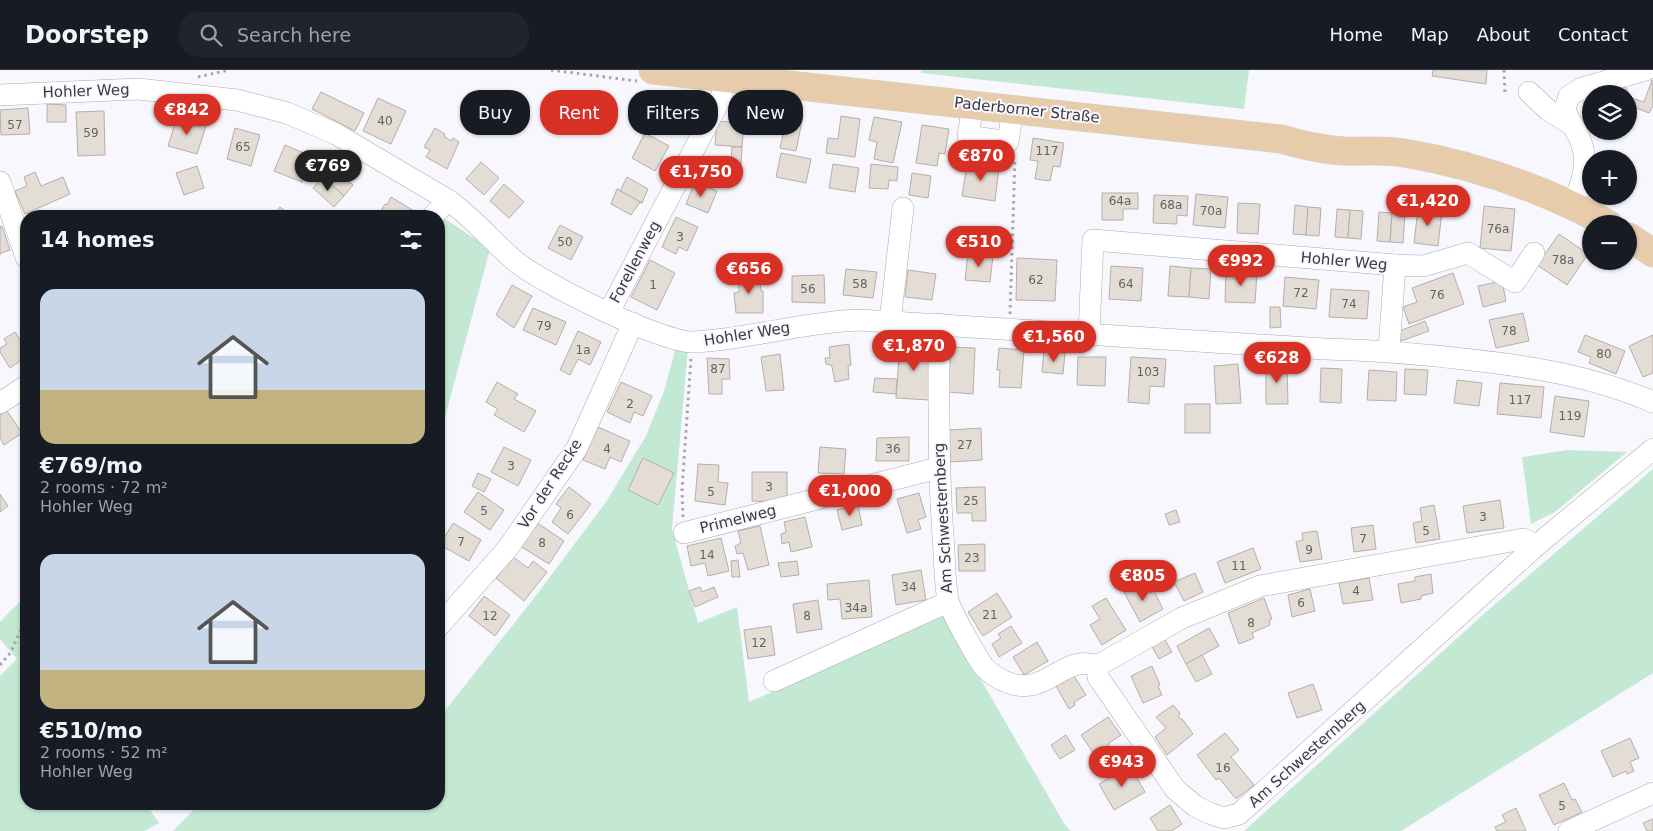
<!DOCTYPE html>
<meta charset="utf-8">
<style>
:root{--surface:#171b24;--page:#20242c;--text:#f1f3f6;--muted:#9ea1a6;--line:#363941;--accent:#d93025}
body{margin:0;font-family:"DejaVu Sans",sans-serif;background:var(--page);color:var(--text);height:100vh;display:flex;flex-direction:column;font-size:19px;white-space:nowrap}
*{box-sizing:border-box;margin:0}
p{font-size:16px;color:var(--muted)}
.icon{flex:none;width:28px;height:28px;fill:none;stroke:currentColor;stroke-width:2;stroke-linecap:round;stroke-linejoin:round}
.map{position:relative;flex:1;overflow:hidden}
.side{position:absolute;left:20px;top:140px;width:425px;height:600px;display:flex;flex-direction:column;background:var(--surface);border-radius:20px;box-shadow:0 1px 4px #0004}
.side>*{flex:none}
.banner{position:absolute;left:460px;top:20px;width:475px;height:45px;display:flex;gap:10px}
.fabs{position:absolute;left:1582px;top:15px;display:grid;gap:10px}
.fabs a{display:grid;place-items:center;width:55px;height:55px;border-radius:50%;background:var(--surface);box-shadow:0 1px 4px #0004;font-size:25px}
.price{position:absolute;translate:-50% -42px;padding:0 11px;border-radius:18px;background:var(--accent);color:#fff;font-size:16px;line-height:32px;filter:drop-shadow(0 1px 2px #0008)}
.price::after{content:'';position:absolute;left:50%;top:30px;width:15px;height:11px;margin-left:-8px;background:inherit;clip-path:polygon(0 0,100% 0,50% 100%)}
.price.current{background:#222;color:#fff}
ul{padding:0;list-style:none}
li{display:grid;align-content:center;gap:10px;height:265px;padding:0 20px}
li span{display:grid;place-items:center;height:155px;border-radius:15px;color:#555}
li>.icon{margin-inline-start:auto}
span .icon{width:90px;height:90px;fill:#fffc;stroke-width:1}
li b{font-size:21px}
h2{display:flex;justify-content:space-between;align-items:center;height:60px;padding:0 20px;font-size:21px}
.chip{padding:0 18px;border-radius:20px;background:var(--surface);box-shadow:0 1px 4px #0004;font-size:18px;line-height:45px}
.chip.current{background:var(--accent);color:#fff}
header{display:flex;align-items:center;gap:30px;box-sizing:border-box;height:70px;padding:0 25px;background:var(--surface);border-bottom:1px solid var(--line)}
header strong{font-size:24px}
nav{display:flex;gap:28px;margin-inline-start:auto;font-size:18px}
.search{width:350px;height:45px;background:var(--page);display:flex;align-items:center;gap:12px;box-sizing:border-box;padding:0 18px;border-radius:20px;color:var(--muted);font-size:19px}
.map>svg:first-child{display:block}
</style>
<header>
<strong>Doorstep</strong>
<div class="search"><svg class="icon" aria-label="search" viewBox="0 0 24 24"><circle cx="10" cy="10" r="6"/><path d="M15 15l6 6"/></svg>Search here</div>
<nav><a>Home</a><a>Map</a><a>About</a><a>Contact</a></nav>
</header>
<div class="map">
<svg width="1653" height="761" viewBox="0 0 1653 761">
<rect width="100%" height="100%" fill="#f8f7fe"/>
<g fill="#c3e9d4">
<polygon points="921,0 1249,0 1244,39 921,3"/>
<polygon points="438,144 490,179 439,370 439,146"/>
<polygon points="676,277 688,279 672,459 698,553 737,537 749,632 944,546 1065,755 1071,761 173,761 199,734 439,734 439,648 531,532 606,432 646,366 664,321"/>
<polygon points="1567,380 1627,382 1555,442 1531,454 1522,387"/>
<polygon points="1653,399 1653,603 1401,761 1244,761 1485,543"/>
<polygon points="26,525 26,734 146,734 159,753 144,761 0,761 0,606 17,589 0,569 0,552"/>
</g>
<g fill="#e3ddd6" stroke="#b5afa8">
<polygon points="1433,0 1487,0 1486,14 1432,6"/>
<polygon points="1652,10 1653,36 1649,43 1631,36 1636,34 1632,28 1644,32"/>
<polygon points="1624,15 1636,34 1629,38 1629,24 1611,24"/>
<polygon points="321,22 364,43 355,61 312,39"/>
<polygon points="1591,27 1591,47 1583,33"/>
<polygon points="378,28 406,41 391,74 363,61"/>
<polygon points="47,34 66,35 66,52 47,52"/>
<polygon points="28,38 30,64 1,65 0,40"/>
<polygon points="104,41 105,85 78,86 76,42"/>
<polygon points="776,41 803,46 796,81 780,78 783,64 772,62"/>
<polygon points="841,46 860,49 855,87 826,83 828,68 838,69"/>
<polygon points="177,47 206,56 197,84 168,76"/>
<polygon points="874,47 902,52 893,93 874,89 877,72 869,70"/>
<polygon points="717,51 744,53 742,77 715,75"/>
<polygon points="922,55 949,59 945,84 939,83 937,96 916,93"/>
<polygon points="235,58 260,65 251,96 227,89"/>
<polygon points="435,58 445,64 444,66 451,71 453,68 459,72 447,99 426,87 430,80 424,77"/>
<polygon points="645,63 669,76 655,101 632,88"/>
<polygon points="1033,68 1064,73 1060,97 1053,96 1050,111 1035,109 1038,91 1030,90"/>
<polygon points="285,75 313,87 302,112 274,101"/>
<polygon points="732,77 742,77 741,94 731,93"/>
<polygon points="781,83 811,89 806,113 776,107"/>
<polygon points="481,92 499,108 484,125 466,109"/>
<polygon points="833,94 859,98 855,122 829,118"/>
<polygon points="871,94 898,97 897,111 889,110 888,119 869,118"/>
<polygon points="967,94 999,98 995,131 962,126"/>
<polygon points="197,96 204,118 184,125 176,103"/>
<polygon points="333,97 353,115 344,126 323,107"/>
<polygon points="35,102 41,116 63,107 70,124 25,144 15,121 27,116 24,107"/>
<polygon points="912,103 931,106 928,128 909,125"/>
<polygon points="323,107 344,126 334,137 313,118"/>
<polygon points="627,107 648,119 642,133 617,119 620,121"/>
<polygon points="695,112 717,121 708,143 686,134"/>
<polygon points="504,114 524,132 509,148 490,131"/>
<polygon points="617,119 642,133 640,132 631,145 611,134"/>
<polygon points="1102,123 1138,123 1138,139 1123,139 1123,150 1102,150"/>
<polygon points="1196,124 1228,127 1225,158 1193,155"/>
<polygon points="1154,125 1188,126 1187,146 1177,145 1177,154 1153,153"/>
<polygon points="391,127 414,141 411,146 380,146 379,144 385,134 387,135"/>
<polygon points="1238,133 1260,134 1258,164 1237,163"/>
<polygon points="1295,135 1308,137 1306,165 1293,164"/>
<polygon points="1484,136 1515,139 1511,181 1480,178"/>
<polygon points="280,137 290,146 272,146"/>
<polygon points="1308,137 1321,138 1319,166 1306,165"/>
<polygon points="1337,139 1350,140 1348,168 1335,167"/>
<polygon points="1418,139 1442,141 1438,176 1414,173"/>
<polygon points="1350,140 1363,141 1361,169 1348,168"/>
<polygon points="1379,142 1392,143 1390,172 1377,171"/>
<polygon points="1392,143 1405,144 1403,173 1390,172"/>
<polygon points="676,147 698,157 687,181 679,177 676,184 662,177"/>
<polygon points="560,155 583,167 571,190 548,178"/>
<polygon points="2,156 10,180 1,183 0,185 0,157"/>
<polygon points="1559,164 1588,184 1567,215 1537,195"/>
<polygon points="968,183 993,186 990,212 965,210"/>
<polygon points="1017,188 1057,190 1055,231 1016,230"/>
<polygon points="650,190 675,203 657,240 631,227"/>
<polygon points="1111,196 1143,198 1141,231 1109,229"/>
<polygon points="1170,196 1191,198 1189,227 1168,226"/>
<polygon points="1191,198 1211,199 1209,229 1189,227"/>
<polygon points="846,199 877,202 873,228 843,225"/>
<polygon points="908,200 936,204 932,230 905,227"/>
<polygon points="1226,200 1257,202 1255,233 1225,232"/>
<polygon points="1453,203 1464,234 1409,254 1403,237 1417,232 1412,218"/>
<polygon points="759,204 761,221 763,221 763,243 736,243 734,223 739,222 739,205"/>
<polygon points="824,205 825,233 792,232 792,206"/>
<polygon points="1285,207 1319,210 1316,239 1283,236"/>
<polygon points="1502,211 1506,231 1483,237 1478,216"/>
<polygon points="512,215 532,226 514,258 496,245"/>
<polygon points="1331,219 1369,221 1367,249 1329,247"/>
<polygon points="1270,237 1280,237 1281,257 1270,258"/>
<polygon points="533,238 566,252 556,275 523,260"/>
<polygon points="1523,243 1529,271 1496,278 1489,250"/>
<polygon points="1425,251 1429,261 1401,271 1397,262"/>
<polygon points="578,261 601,272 590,295 578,289 570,305 560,300"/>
<polygon points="15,262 26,280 26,287 10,298 0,282 0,278 7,274 4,269"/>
<polygon points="1585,265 1625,281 1616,304 1589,293 1591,287 1578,282"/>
<polygon points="1653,265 1653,303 1643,307 1629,276"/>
<polygon points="849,274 851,295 848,296 849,309 835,312 832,297 831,295 826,294 825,288 830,288 829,277"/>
<polygon points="900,274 930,275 929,330 896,328"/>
<polygon points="951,277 975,278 973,324 948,322"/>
<polygon points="999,278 1024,280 1021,318 999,317 1000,300 997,300"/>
<polygon points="1044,281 1065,283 1063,304 1042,302"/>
<polygon points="780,284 784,320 766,321 761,287"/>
<polygon points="1078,287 1106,287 1105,316 1077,315"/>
<polygon points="1131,287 1166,289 1164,317 1150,316 1149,334 1128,332"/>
<polygon points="707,288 729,289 730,309 722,309 722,324 709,324"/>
<polygon points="1238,294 1241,333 1216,334 1214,296"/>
<polygon points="1266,294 1287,294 1288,334 1266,334"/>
<polygon points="1321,298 1342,299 1341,333 1320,332"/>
<polygon points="1405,299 1428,300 1426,325 1404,324"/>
<polygon points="1369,300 1397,302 1396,331 1367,330"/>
<polygon points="875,308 897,309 896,324 873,322"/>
<polygon points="1457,310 1482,313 1479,336 1454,333"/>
<polygon points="497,312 518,324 514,329 536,341 524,362 494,345 498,339 486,332"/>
<polygon points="621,312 652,326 643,346 634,342 630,353 607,342"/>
<polygon points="1500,313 1544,317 1541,348 1497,344"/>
<polygon points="1555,326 1589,331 1584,367 1550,362"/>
<rect x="1185" y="334" width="25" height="29"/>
<polygon points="7,341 22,363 4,375 0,368 0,345"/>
<polygon points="598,357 630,371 621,392 610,387 605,399 583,390"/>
<polygon points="981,358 982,390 950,392 949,360"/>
<polygon points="909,367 909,391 876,391 877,368"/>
<polygon points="504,377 531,390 518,416 491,402"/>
<polygon points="820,377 846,379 844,404 818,403"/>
<polygon points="643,388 674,403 658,435 628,420"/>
<polygon points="698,394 719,395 718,412 728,413 725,435 695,431"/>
<polygon points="752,402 787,402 787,432 752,431"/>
<polygon points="478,403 491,409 484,422 472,416"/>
<polygon points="569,417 591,434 568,464 552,452 561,438 556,434"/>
<polygon points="978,417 985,417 986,451 972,451 972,443 957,443 956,418"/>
<polygon points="478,422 504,440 490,460 464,442"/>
<polygon points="919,423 926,447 918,450 921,459 907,463 897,429"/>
<polygon points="0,424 8,436 0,442"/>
<polygon points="1500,430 1504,458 1467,463 1463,436"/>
<polygon points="858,435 862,455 842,460 837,440"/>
<polygon points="1434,435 1440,469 1416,473 1413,453 1422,451 1420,438"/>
<polygon points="1176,440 1180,452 1169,455 1165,444"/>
<polygon points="805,447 812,477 791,482 789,472 782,474 781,464 786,462 784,452"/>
<polygon points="536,452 564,471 549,494 520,476"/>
<polygon points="453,453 481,470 469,491 440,475"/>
<polygon points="1373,455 1376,479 1354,482 1351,458"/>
<polygon points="760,456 769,495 748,500 743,483 737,484 735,476 741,473 738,461"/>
<polygon points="1317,461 1322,489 1300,492 1296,472 1303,470 1302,463"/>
<polygon points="721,468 729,501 708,506 705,493 691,496 687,476"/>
<polygon points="985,474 985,501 959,501 958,475"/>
<polygon points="1253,478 1261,499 1225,513 1217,492"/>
<polygon points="513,487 528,498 533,491 547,502 524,531 496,508"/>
<polygon points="738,490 740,507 732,507 731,491"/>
<polygon points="797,491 799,505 781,507 778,493"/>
<polygon points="921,500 926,530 896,535 892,505"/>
<polygon points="1195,503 1203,522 1184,531 1174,512"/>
<polygon points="1431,504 1433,523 1421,526 1421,529 1401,533 1398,514 1415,511 1415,507"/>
<polygon points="1369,508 1373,530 1343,534 1339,513"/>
<polygon points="869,510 872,547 842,549 840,529 828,530 827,514"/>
<polygon points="1144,512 1150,523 1154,521 1163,539 1140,552 1124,522"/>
<polygon points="700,517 702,522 714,517 718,527 695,537 689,521"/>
<polygon points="1310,519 1315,541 1292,547 1288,525"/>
<polygon points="997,523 1012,547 983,566 968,542"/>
<polygon points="484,526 510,545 495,566 469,546"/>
<polygon points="1106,528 1126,560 1102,575 1090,555 1100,549 1092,536"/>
<polygon points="1264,528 1272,549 1269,550 1270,555 1252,563 1254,568 1239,574 1228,543"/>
<polygon points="818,530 822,559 797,563 793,534"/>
<polygon points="771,556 775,585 748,589 744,560"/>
<polygon points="1011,556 1022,573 999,587 992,574 1001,568 998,564"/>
<polygon points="1209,558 1219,576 1186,594 1177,576"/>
<polygon points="1164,568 1172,582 1159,589 1151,575"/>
<polygon points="1037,572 1048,591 1024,605 1013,587"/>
<polygon points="1202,585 1212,604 1196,612 1186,594"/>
<polygon points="1152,596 1160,615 1158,616 1162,625 1143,633 1131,606"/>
<polygon points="1074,606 1086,625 1074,632 1075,635 1069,639 1056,616"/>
<polygon points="1313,614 1322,640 1297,648 1288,623"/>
<polygon points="1173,635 1180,643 1178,647 1183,650 1193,664 1167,685 1155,667 1166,658 1156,647"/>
<polygon points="1108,647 1121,665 1108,674 1110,677 1096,687 1081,665"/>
<polygon points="1225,663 1239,680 1231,687 1254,715 1236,729 1219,708 1216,710 1197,685"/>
<polygon points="1066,665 1075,680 1060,689 1051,675"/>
<polygon points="1630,668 1639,688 1630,692 1634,701 1627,704 1626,701 1613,707 1601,681"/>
<polygon points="1130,696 1145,722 1114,740 1099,714"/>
<polygon points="1564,713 1572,730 1575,729 1582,742 1554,755 1539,725"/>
<polygon points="1170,735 1182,754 1172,761 1158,761 1150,748"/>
<polygon points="1516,738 1526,761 1497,761 1495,757 1506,752 1502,745"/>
<polygon points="1653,749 1653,761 1647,761 1643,753"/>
</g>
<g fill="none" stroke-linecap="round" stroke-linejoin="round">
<defs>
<g id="minor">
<polyline points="1529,22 1548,40 1572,55"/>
<path d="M0 25 138 19 237 30 287 43 336 64 448 130C473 148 492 171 515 191 540 212 664 274 694 272 749 269 803 252 859 250L1325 279C1375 280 1423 284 1472 290 1535 297 1595 307 1653 332"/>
<polyline points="973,33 968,66 1008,72 1013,38"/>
<polyline points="0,112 26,187"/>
<path d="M1572 135C1583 112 1590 91 1579 67 1574 57 1568 49 1565 39L1569 26 1582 18 1646 0"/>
<polyline points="433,146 448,130"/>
<polyline points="1395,195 1423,196 1468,183 1515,212 1534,183"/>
<polyline points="609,242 721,28 725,8"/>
<polyline points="890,252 903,138"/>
<path d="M939 254C939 325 938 395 943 466 945 487 944 510 948 530 950 540 977 588 984 597 989 602 995 607 1002 610 1045 632 1062 582 1097 596"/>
<polyline points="1089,264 1093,170 1395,195 1389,280"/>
<polyline points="0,333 26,316"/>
<polyline points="684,463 938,398"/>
<polyline points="439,556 508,478 577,378 633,253"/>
<polyline points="1097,596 1098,607 1175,719 1195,736 1209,743 1224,748 1239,744 1537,475 1653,379"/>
<polyline points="1097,596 1182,548 1260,516 1523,469 1537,475"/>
<polyline points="774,611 948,532"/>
<polyline points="1569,761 1653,723"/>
</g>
<g id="major">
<path d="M653 0 1281 69C1302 75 1322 80 1344 81 1366 82 1381 79 1404 83 1476 95 1544 119 1608 154"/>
<polyline points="1629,167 1653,183"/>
</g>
</defs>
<use href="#minor" stroke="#aba9b1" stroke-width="22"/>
<use href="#major" stroke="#d4d3d4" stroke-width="29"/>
<g stroke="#a6a5aa" stroke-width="3" stroke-dasharray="2.5 4" stroke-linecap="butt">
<polyline points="551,0 637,11"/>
<polyline points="1504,0 1505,23"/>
<polyline points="198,7 229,0"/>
<polyline points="1010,244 1015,88"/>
<polyline points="683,447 682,420 691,288"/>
<polyline points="0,595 11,582 26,548"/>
</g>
<use href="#minor" stroke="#fff" stroke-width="21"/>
<use href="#major" stroke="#e6ccaa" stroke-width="28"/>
</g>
<g text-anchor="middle" stroke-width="4" stroke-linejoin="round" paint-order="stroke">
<g font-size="12" fill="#646263">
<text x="385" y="55">40</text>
<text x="15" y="59">57</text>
<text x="91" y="67">59</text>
<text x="243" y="81">65</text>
<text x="1047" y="85">117</text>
<text x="1120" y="135">64a</text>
<text x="1171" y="139">68a</text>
<text x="1211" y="145">70a</text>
<text x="1498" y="163">76a</text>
<text x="680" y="171">3</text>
<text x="565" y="176">50</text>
<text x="1563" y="194">78a</text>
<text x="1036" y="214">62</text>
<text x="860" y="218">58</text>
<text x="1126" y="218">64</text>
<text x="653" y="219">1</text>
<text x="808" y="223">56</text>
<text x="1301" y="227">72</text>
<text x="1437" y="229">76</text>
<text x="1349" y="238">74</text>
<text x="544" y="260">79</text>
<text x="1509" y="265">78</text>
<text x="583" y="284">1a</text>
<text x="1604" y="288">80</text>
<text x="718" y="303">87</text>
<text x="1148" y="306">103</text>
<text x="1520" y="334">117</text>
<text x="630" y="338">2</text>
<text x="1570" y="350">119</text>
<text x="965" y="379">27</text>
<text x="607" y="383">4</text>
<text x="893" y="383">36</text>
<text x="511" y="400">3</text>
<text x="769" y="421">3</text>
<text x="711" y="426">5</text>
<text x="971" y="435">25</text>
<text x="484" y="445">5</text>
<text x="570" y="449">6</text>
<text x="1483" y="451">3</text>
<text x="1426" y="465">5</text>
<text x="1363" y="473">7</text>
<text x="461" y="476">7</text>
<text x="542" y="477">8</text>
<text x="1309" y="484">9</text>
<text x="707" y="489">14</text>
<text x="972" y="492">23</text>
<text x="1239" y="500">11</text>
<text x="909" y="521">34</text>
<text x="1356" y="525">4</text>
<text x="1301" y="537">6</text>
<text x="856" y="542">34a</text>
<text x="990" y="549">21</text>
<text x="490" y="550">12</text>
<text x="807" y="550">8</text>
<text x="1251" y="557">8</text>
<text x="759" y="577">12</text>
<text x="1223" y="702">16</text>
<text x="1562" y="740">5</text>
</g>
<g font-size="15" fill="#3a393d" stroke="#f8f7fe">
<text transform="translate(86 21) rotate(-2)" y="5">Hohler Weg</text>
<text transform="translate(1027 40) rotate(6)" y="5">Paderborner Straße</text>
<text transform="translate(1344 191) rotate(5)" y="5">Hohler Weg</text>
<text transform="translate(635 192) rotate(-62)" y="5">Forellenweg</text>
<text transform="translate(747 264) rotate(-9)" y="5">Hohler Weg</text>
<text transform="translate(550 414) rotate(-57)" y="5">Vor der Recke</text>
<text transform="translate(943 448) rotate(-93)" y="5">Am Schwesternberg</text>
<text transform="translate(738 449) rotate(-14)" y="5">Primelweg</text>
<text transform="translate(1307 684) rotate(-42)" y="5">Am Schwesternberg</text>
</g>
</g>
</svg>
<div class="fabs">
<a><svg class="icon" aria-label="layers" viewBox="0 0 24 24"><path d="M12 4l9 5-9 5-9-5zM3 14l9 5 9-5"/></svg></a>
<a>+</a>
<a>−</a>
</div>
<b class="price" style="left:187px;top:66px">€842</b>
<b class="price" style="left:981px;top:112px">€870</b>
<b class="price current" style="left:328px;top:122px">€769</b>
<b class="price" style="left:701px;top:128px">€1,750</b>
<b class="price" style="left:1428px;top:157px">€1,420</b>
<b class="price" style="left:979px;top:198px">€510</b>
<b class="price" style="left:1241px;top:217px">€992</b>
<b class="price" style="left:749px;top:225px">€656</b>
<b class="price" style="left:1054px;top:293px">€1,560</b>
<b class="price" style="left:914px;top:302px">€1,870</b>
<b class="price" style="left:1277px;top:314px">€628</b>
<b class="price" style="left:850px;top:447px">€1,000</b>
<b class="price" style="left:1143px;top:532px">€805</b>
<b class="price" style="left:1122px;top:718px">€943</b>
<div class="banner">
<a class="chip">Buy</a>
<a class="chip current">Rent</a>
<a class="chip">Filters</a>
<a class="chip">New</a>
</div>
<section class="side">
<h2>14 homes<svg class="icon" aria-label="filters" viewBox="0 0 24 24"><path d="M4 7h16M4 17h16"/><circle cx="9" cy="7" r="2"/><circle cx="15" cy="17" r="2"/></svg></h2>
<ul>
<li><span style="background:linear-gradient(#c9d6e8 65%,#c2b280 0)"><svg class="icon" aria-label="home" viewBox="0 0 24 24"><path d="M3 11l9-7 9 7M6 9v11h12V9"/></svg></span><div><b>€769/mo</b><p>2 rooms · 72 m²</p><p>Hohler Weg</p></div></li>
<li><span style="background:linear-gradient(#c9d6e8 75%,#c2b280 0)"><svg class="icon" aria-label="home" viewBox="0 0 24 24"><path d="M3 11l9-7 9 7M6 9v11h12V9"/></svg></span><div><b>€510/mo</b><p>2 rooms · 52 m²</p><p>Hohler Weg</p></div></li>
</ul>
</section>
</div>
